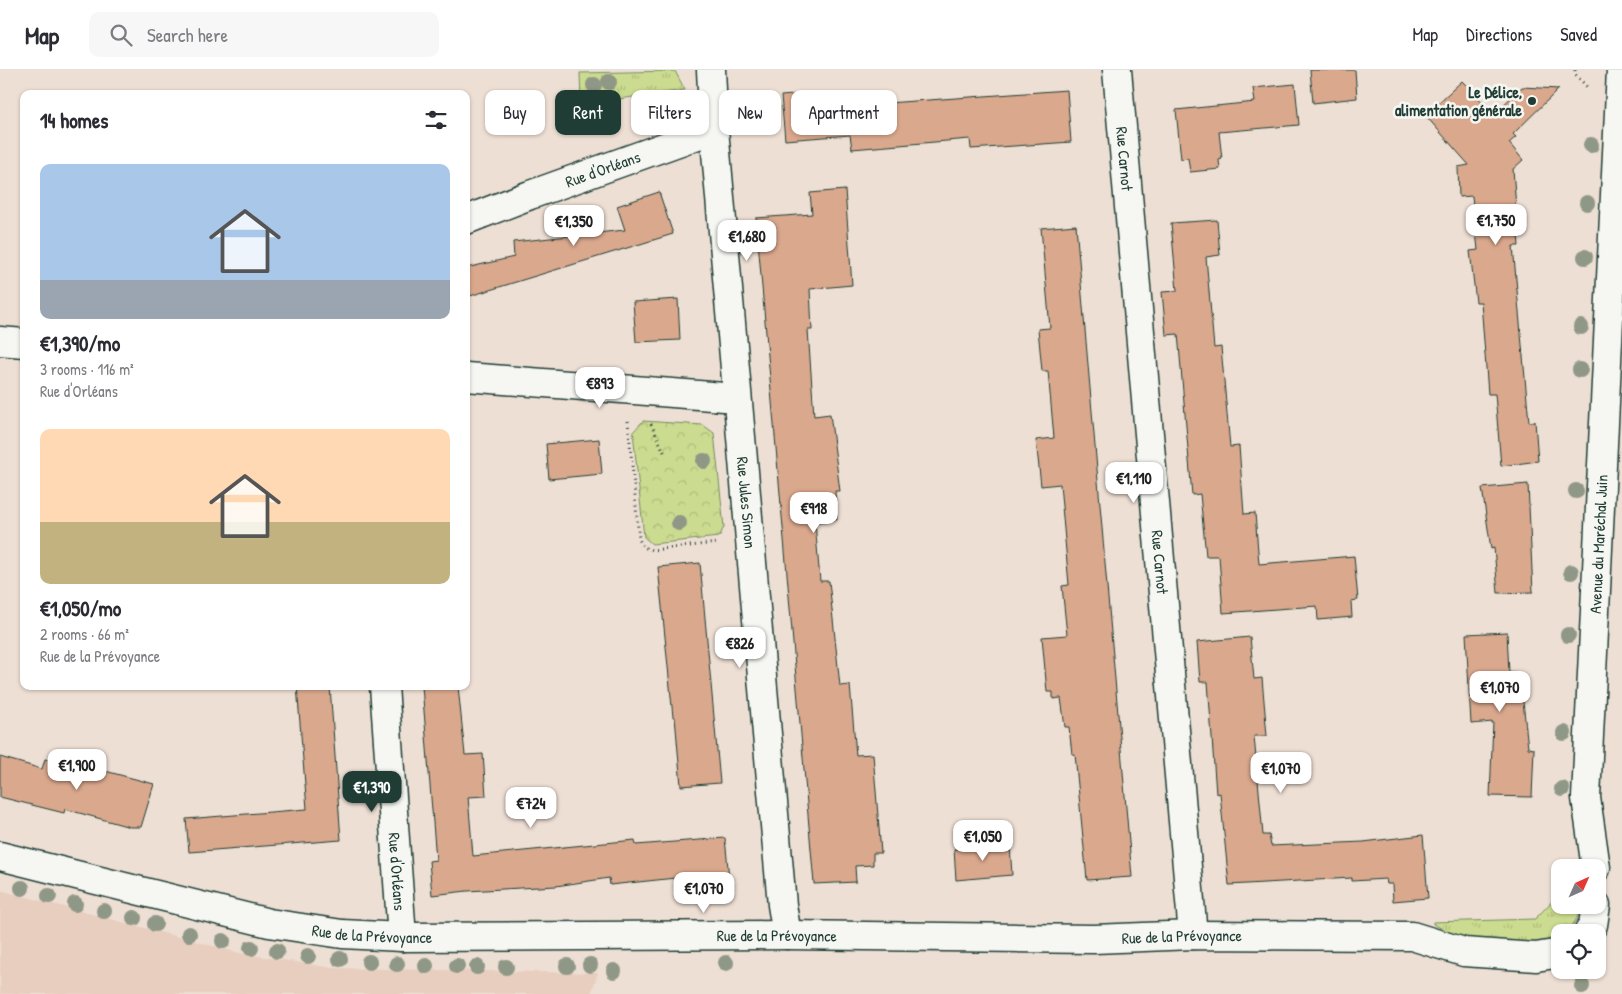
<!DOCTYPE html>
<meta charset="utf-8">
<style>
:root{--surface:#fff;--page:#f7f7f7;--text:#2b2b33;--muted:#7c7c81;--line:#e1e1e2;--accent:#1f3d34}
body{margin:0;font-family:"Patrick Hand",sans-serif;background:var(--page);color:var(--text);height:100vh;display:flex;flex-direction:column;font-size:19px;white-space:nowrap}
*{box-sizing:border-box;margin:0}
p{font-size:16px;color:var(--muted)}
.icon{flex:none;width:28px;height:28px;fill:none;stroke:currentColor;stroke-width:2;stroke-linecap:round;stroke-linejoin:round}
.map{position:relative;flex:1;overflow:hidden}
.sheet{position:absolute;left:20px;top:20px;width:450px;height:600px;display:flex;flex-direction:column;background:var(--surface);border-radius:10px;box-shadow:0 1px 4px #0004}
.sheet>*{flex:none}
.hud{position:absolute;left:485px;top:20px;width:475px;height:45px;display:flex;gap:10px}
.needle{width:32px;rotate:45deg}
.controls{position:absolute;left:1551px;top:789px;display:grid;gap:10px}
.controls a{display:grid;place-items:center;width:55px;height:55px;border-radius:10px;background:var(--surface);box-shadow:0 1px 4px #0004;font-size:25px}
.price{position:absolute;translate:-50% -42px;padding:0 11px;border-radius:10px;background:#fff;color:#222;font-size:16px;line-height:32px;filter:drop-shadow(0 1px 2px #0008)}
.price::after{content:'';position:absolute;left:50%;top:30px;width:15px;height:11px;margin-left:-8px;background:inherit;clip-path:polygon(0 0,100% 0,50% 100%)}
.price.current{background:var(--accent);color:#fff}
ul{padding:0;list-style:none}
li{display:grid;align-content:center;gap:10px;height:265px;padding:0 20px}
li span{display:grid;place-items:center;height:155px;border-radius:10px;color:#555}
li>.icon{margin-inline-start:auto}
span .icon{width:90px;height:90px;fill:#fffc;stroke-width:1}
li b{font-size:21px}
h2{display:flex;justify-content:space-between;align-items:center;height:60px;padding:0 20px;font-size:21px}
.chip{padding:0 18px;border-radius:10px;background:var(--surface);box-shadow:0 1px 4px #0004;font-size:18px;line-height:45px}
.chip.current{background:var(--accent);color:#fff}
header{display:flex;align-items:center;gap:30px;box-sizing:border-box;height:70px;padding:0 25px;background:var(--surface);border-bottom:1px solid var(--line)}
header strong{font-size:24px}
nav{display:flex;gap:28px;margin-inline-start:auto;font-size:18px}
.search{width:350px;height:45px;background:var(--page);display:flex;align-items:center;gap:12px;box-sizing:border-box;padding:0 18px;border-radius:10px;color:var(--muted);font-size:19px}
.map>svg:first-child{display:block}
</style>
<header>
<strong>Map</strong>
<div class="search"><svg class="icon" aria-label="search" viewBox="0 0 24 24"><circle cx="10" cy="10" r="6"/><path d="M15 15l6 6"/></svg>Search here</div>
<nav><a>Map</a><a>Directions</a><a>Saved</a></nav>
</header>
<div class="map">
<svg width="1622" height="924" viewBox="0 0 1622 924">
<defs>
<pattern id="grass-tufts" width="24" height="20" patternUnits="userSpaceOnUse" patternTransform="scale(1.25)"><rect width="24" height="20" fill="#cbdb8f"/><path d="M3 7l-1-3M5 7V3M7 7l1-3M15 17l-1-3M17 17v-4M19 17l1-3" fill="none" stroke="#aebd7c"/></pattern>
<pattern id="park-crowns" width="20" height="18" patternUnits="userSpaceOnUse" patternTransform="scale(1.25)"><rect width="20" height="18" fill="#cbdb8f"/><path d="M2 6a3 3 0 1 1 6 0M12 15a3 3 0 1 1 6 0" fill="none" stroke="#aebd7c"/></pattern>
</defs>
<rect width="100%" height="100%" fill="#eedfd4"/>
<filter id="ink" filterUnits="userSpaceOnUse"><feTurbulence type="fractalNoise" baseFrequency=".02" numOctaves="2"/><feDisplacementMap in="SourceGraphic" scale="10" xChannelSelector="R" yChannelSelector="G"/><feConvolveMatrix kernelMatrix="1 2 1 2 8 2 1 2 1" color-interpolation-filters="sRGB"/></filter>
<g filter="url(#ink)">
<polygon fill="#e8cebf" points="0,820 240,883 333,898 598,903 591,924 0,924"/>
<g fill="url(#grass-tufts)" stroke="#758c62">
<polygon points="675,1 685,20 581,34 580,3"/>
<path d="M1560 823V835H1583C1579 845 1572 862 1560 862L1558 868 1537 875 1472 874 1433 854V852L1535 849Z"/>
</g>
<polygon fill="url(#park-crowns)" stroke="#758c62" points="643,351 703,355 714,363 724,457 719,467 652,474 644,467 633,362"/>
<g fill="#daa88d" stroke="#1f3d34">
<polygon points="1310,0 1355,0 1357,28 1313,33"/>
<polygon points="1462,11 1494,44 1522,17 1559,19 1513,64 1516,67 1509,73 1523,90 1513,99 1519,176 1513,176 1529,352 1535,351 1538,391 1501,396 1495,324 1488,324 1481,232 1476,232 1470,181 1478,180 1472,126 1459,127 1458,97 1469,95 1425,45"/>
<polygon points="1295,14 1299,55 1219,62 1222,89 1219,90 1220,99 1190,102 1188,88 1181,89 1176,40 1255,32 1253,18"/>
<polygon points="1067,20 1071,72 971,79 970,69 852,79 850,65 785,70 781,26 819,23 820,32 887,28 887,33"/>
<polygon points="845,120 852,215 810,219 812,260 808,260 814,346 830,344 840,421 835,421 837,450 815,452 820,511 829,511 840,616 850,615 856,685 873,684 881,783 873,783 873,795 855,796 856,812 814,814 756,148 812,144 810,123"/>
<polygon points="659,122 673,164 470,226 466,198 514,187 513,172 625,160 617,136"/>
<polygon points="1217,150 1220,185 1206,187 1214,278 1221,277 1230,377 1239,376 1244,444 1255,443 1259,494 1354,486 1358,530 1351,531 1352,547 1318,550 1317,536 1223,543 1219,486 1206,486 1200,424 1192,425 1178,264 1166,265 1162,222 1177,221 1171,153"/>
<polygon points="1076,155 1132,807 1087,810 1075,684 1072,684 1069,657 1065,657 1061,628 1053,629 1053,622 1047,622 1042,567 1067,565 1062,516 1069,515 1060,414 1041,416 1036,370 1054,368 1048,301 1042,301 1038,259 1050,258 1041,158"/>
<polygon points="678,229 680,270 636,272 633,232"/>
<polygon points="599,369 602,404 549,409 546,374"/>
<polygon points="1528,414 1533,522 1498,523 1494,478 1491,479 1482,418"/>
<polygon points="700,493 720,713 681,716 675,647 673,647 658,497"/>
<polygon points="1507,562 1509,603 1520,603 1528,678 1534,679 1532,727 1490,726 1493,652 1471,654 1466,564"/>
<polygon points="1250,567 1254,609 1262,608 1267,666 1254,666 1263,765 1269,765 1271,776 1363,772 1423,765 1428,828 1393,831 1392,814 1387,814 1386,809 1352,811 1352,808 1229,815 1220,723 1216,724 1208,612 1200,612 1197,572"/>
<polygon points="297,616 330,616 341,770 189,782 186,749 307,739"/>
<polygon points="422,616 458,616 465,685 483,684 486,726 468,727 473,786 635,770 636,775 725,768 729,808 685,811 685,807 610,815 609,808 556,816 467,821 432,825 429,791 436,790"/>
<polygon points="0,687 42,699 45,689 74,696 75,693 154,714 141,757 130,757 65,739 64,743 0,727"/>
<polygon points="1010,775 1012,805 956,810 954,779"/>
</g>
<g fill="none" stroke-linecap="round" stroke-linejoin="round">
<defs>
<g id="minor">
<path id="s1" d="M711 0 714 59 782 835 787 865"/>
<path id="s2" d="M1117 0 1193 865"/>
<path id="s3" d="M466 150 530 125 714 59"/>
<polyline points="0,271 24,273"/>
<polyline points="466,307 737,328"/>
<path id="s4" d="M384 616 402 867"/>
<path id="s5" d="M0 786 269 853 342 864 402 867 787 865 1094 869 1193 865 1412 866 1464 882 1536 887 1560 883"/>
<path id="s6" d="M1596 798 1586 728 1621 0"/>
<polyline points="1588,862 1593,855 1596,835"/>
</g>
</defs>
<use href="#minor" stroke="#1f3d34" stroke-width="31"/>
<g stroke="#1f3d34" stroke-width="3" stroke-dasharray="1 4" stroke-linecap="butt">
<polyline points="1575,0 1575,4 1587,17"/>
<polyline points="628,351 639,469 643,477 652,480 717,473"/>
<polyline points="651,354 665,384"/>
</g>
<use href="#minor" stroke="#f6f6f2" stroke-width="28"/>
</g>
<g fill="#8f9886">
<circle cx="609" cy="12" r="8"/>
<circle cx="594" cy="15" r="8"/>
<circle cx="686" cy="41" r="8"/>
<circle cx="1591" cy="75" r="8"/>
<circle cx="1587" cy="133" r="8"/>
<circle cx="1585" cy="187" r="8"/>
<circle cx="1581" cy="257" r="8"/>
<circle cx="1580" cy="300" r="8"/>
<circle cx="704" cy="391" r="8"/>
<circle cx="1576" cy="421" r="8"/>
<circle cx="679" cy="453" r="8"/>
<circle cx="1571" cy="502" r="8"/>
<circle cx="1568" cy="565" r="8"/>
<circle cx="1564" cy="663" r="8"/>
<circle cx="1562" cy="719" r="8"/>
<circle cx="22" cy="818" r="8"/>
<circle cx="49" cy="826" r="8"/>
<circle cx="75" cy="834" r="8"/>
<circle cx="104" cy="841" r="8"/>
<circle cx="134" cy="848" r="8"/>
<circle cx="155" cy="854" r="8"/>
<circle cx="189" cy="864" r="8"/>
<circle cx="223" cy="871" r="8"/>
<circle cx="251" cy="878" r="8"/>
<circle cx="277" cy="881" r="8"/>
<circle cx="308" cy="886" r="8"/>
<circle cx="340" cy="889" r="8"/>
<circle cx="369" cy="892" r="8"/>
<circle cx="726" cy="893" r="8"/>
<circle cx="397" cy="894" r="8"/>
<circle cx="590" cy="895" r="8"/>
<circle cx="426" cy="896" r="8"/>
<circle cx="457" cy="896" r="8"/>
<circle cx="567" cy="896" r="8"/>
<circle cx="477" cy="897" r="8"/>
<circle cx="506" cy="897" r="8"/>
<circle cx="614" cy="901" r="8"/>
<circle cx="1582" cy="916" r="8"/>
</g>
</g>
<circle fill="#1f3d34" stroke="#f6f6f2" stroke-width="2" cx="1532" cy="31" r="5"/>
<g text-anchor="middle" stroke-width="5" stroke-linejoin="round" paint-order="stroke">
<g font-size="16" font-weight="bold" fill="#1f3d34" stroke="#f6f6f2" text-anchor="end">
<text x="1522" y="28">Le Délice,<tspan x="1522" dy="18">alimentation générale</tspan></text>
</g>
<g font-size="16" fill="#1f3d34" stroke="#f6f6f2">
<text dy="6" stroke="none"><textPath href="#s2" startOffset="89">Rue Carnot</textPath></text>
<text dy="6" stroke="none"><textPath href="#s3" startOffset="146">Rue d'Orléans</textPath></text>
<text dy="6" stroke="none"><textPath href="#s1" startOffset="434">Rue Jules Simon</textPath></text>
<text dy="6" stroke="none"><textPath href="#s6" startOffset="325">Avenue du Maréchal Juin</textPath></text>
<text dy="6" stroke="none"><textPath href="#s2" startOffset="494">Rue Carnot</textPath></text>
<text dy="6" stroke="none"><textPath href="#s4" startOffset="186">Rue d'Orléans</textPath></text>
<text dy="6" stroke="none"><textPath href="#s5" startOffset="381">Rue de la Prévoyance</textPath></text>
<text dy="6" stroke="none"><textPath href="#s5" startOffset="786">Rue de la Prévoyance</textPath></text>
<text dy="6" stroke="none"><textPath href="#s5" startOffset="1191">Rue de la Prévoyance</textPath></text>
</g>
</g>
</svg>
<div class="controls">
<a><svg class="needle" viewBox="-14 -14 28 28"><path d="M0-13l5 13h-10z" fill="#e53935"/><path d="M0 13l5-13h-10z" fill="#7c7c81"/></svg></a>
<a><svg class="icon" aria-label="locate" viewBox="0 0 24 24"><circle cx="12" cy="12" r="6"/><path d="M12 2v4M12 18v4M2 12h4M18 12h4"/></svg></a>
</div>
<b class="price" style="left:1496px;top:176px">€1,750</b>
<b class="price" style="left:574px;top:177px">€1,350</b>
<b class="price" style="left:747px;top:192px">€1,680</b>
<b class="price" style="left:600px;top:339px">€893</b>
<b class="price" style="left:1134px;top:434px">€1,110</b>
<b class="price" style="left:814px;top:464px">€918</b>
<b class="price" style="left:740px;top:599px">€826</b>
<b class="price" style="left:1500px;top:643px">€1,070</b>
<b class="price" style="left:77px;top:721px">€1,900</b>
<b class="price" style="left:1281px;top:724px">€1,070</b>
<b class="price current" style="left:372px;top:743px">€1,390</b>
<b class="price" style="left:531px;top:759px">€724</b>
<b class="price" style="left:983px;top:792px">€1,050</b>
<b class="price" style="left:704px;top:844px">€1,070</b>
<div class="hud">
<a class="chip">Buy</a>
<a class="chip current">Rent</a>
<a class="chip">Filters</a>
<a class="chip">New</a>
<a class="chip">Apartment</a>
</div>
<section class="sheet">
<h2>14 homes<svg class="icon" aria-label="filters" viewBox="0 0 24 24"><path d="M4 7h16M4 17h16"/><circle cx="9" cy="7" r="2"/><circle cx="15" cy="17" r="2"/></svg></h2>
<ul>
<li><span style="background:linear-gradient(#a9c7e8 75%,#9aa5b1 0)"><svg class="icon" aria-label="home" viewBox="0 0 24 24"><path d="M3 11l9-7 9 7M6 9v11h12V9"/></svg></span><div><b>€1,390/mo</b><p>3 rooms · 116 m²</p><p>Rue d'Orléans</p></div></li>
<li><span style="background:linear-gradient(#ffd9b3 60%,#c2b280 0)"><svg class="icon" aria-label="home" viewBox="0 0 24 24"><path d="M3 11l9-7 9 7M6 9v11h12V9"/></svg></span><div><b>€1,050/mo</b><p>2 rooms · 66 m²</p><p>Rue de la Prévoyance</p></div></li>
</ul>
</section>
</div>
